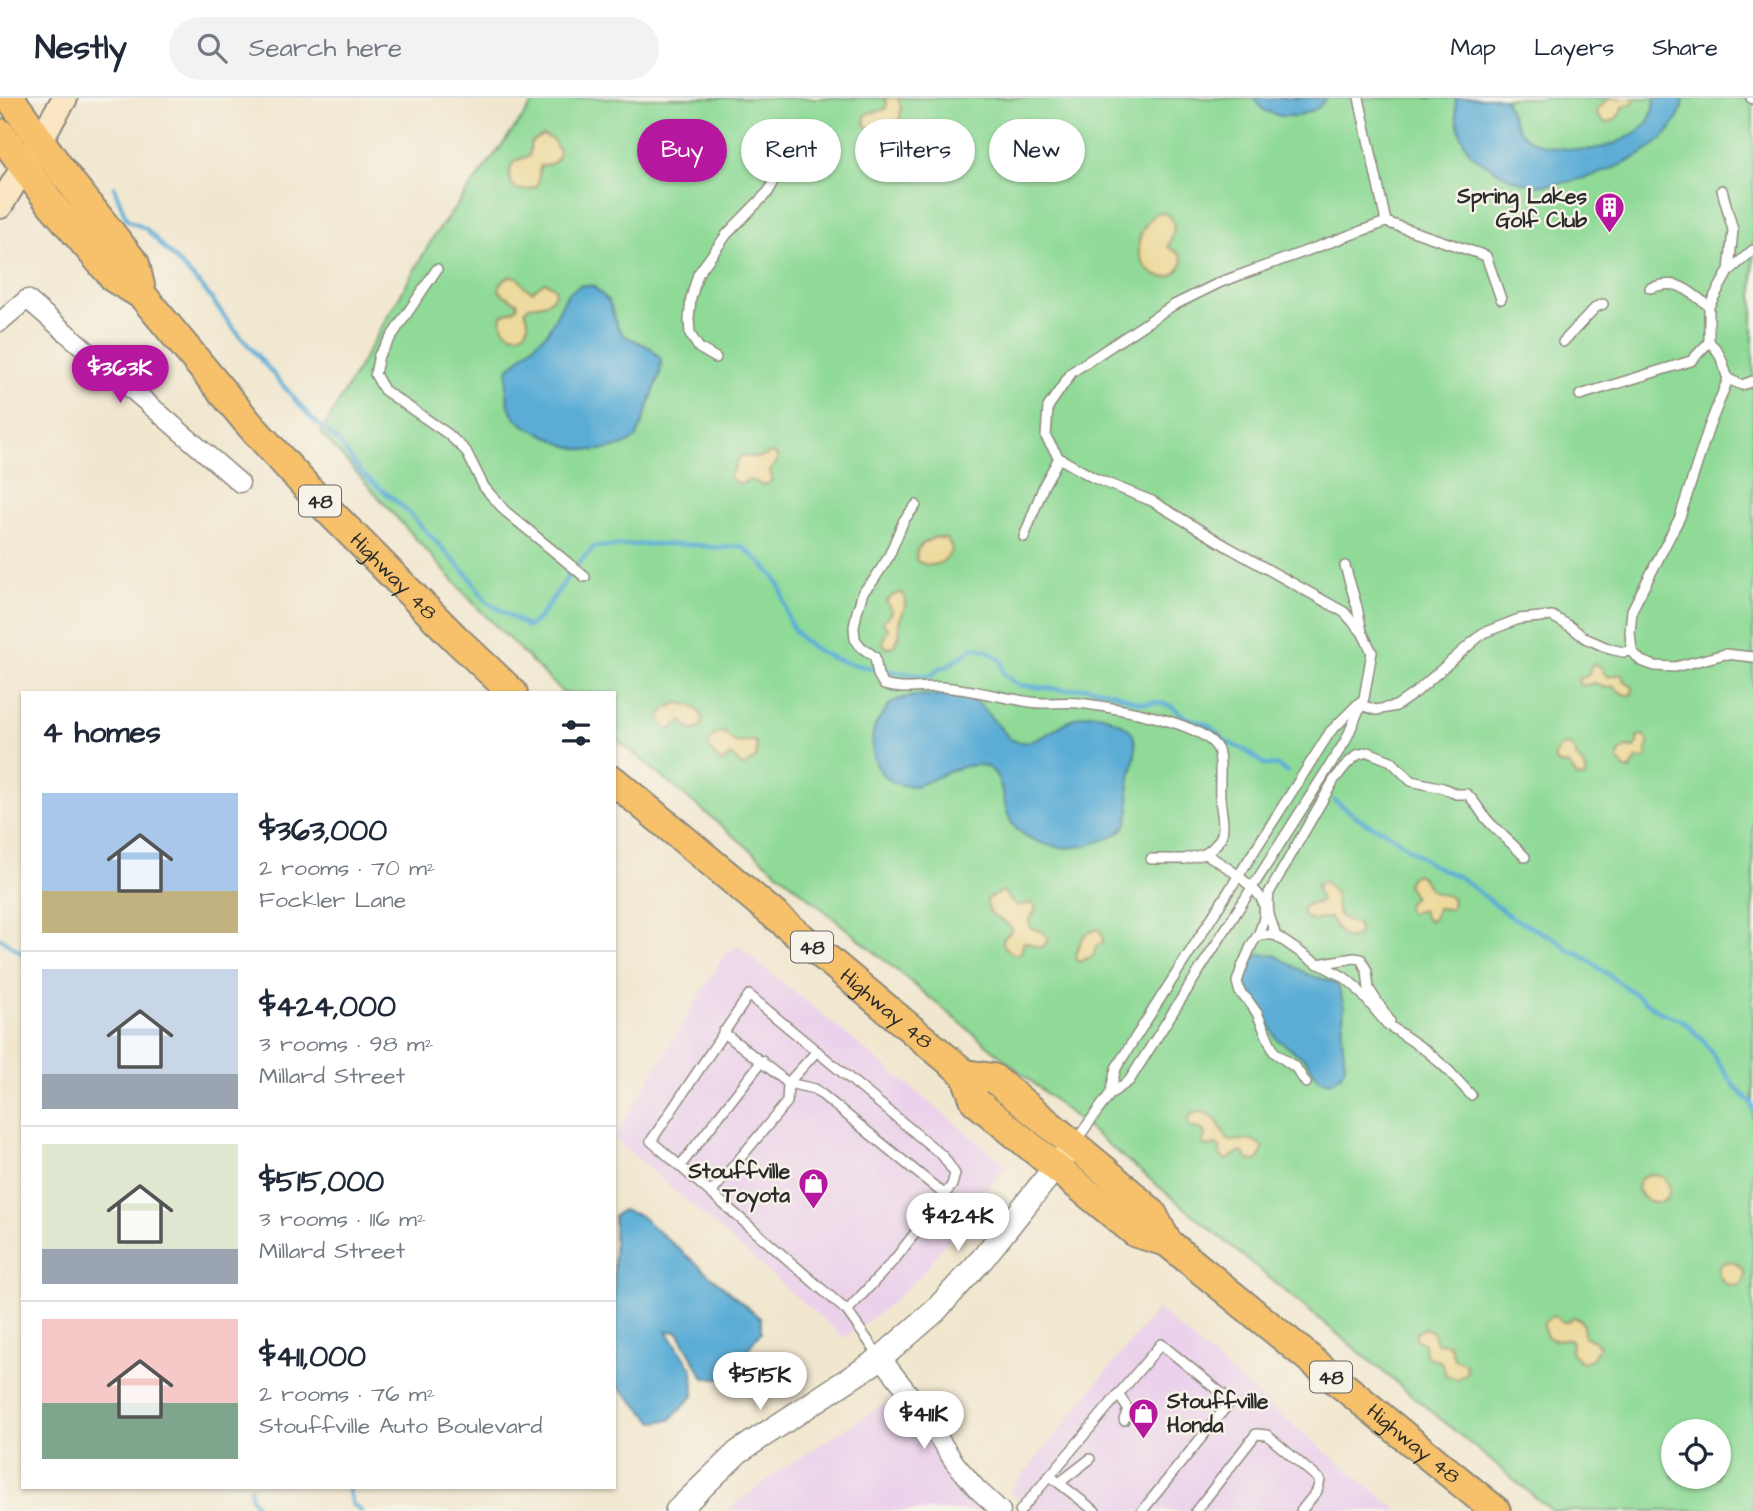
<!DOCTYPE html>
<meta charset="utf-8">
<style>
:root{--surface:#fff;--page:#f2f2f3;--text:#1f2937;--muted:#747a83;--line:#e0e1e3;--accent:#b5179e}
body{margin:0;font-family:"Architects Daughter",sans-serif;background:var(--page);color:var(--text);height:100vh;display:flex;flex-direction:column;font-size:26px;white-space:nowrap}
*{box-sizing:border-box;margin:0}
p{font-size:23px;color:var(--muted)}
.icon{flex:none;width:38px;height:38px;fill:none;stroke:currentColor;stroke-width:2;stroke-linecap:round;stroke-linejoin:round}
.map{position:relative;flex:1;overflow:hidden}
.side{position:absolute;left:21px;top:593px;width:595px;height:798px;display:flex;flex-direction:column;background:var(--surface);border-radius:0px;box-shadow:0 2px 5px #0004}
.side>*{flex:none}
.hud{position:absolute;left:637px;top:21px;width:665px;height:63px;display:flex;gap:14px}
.buttons{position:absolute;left:1661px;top:1321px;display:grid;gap:14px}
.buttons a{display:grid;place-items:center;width:70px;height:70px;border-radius:50%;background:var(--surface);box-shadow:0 2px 5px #0004;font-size:35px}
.price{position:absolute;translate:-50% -60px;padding:0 16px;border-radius:24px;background:#fff;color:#222;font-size:23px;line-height:46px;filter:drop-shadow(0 2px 4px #0008)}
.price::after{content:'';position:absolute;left:50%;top:42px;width:21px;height:16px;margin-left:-10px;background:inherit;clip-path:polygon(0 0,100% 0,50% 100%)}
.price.on{background:var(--accent);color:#fff}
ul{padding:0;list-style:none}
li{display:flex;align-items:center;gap:21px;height:175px;padding:0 21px}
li+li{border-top:2px solid var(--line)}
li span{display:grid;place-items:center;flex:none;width:196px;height:140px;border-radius:0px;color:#555}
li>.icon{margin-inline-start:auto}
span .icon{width:84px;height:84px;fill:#fffc;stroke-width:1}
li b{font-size:30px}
h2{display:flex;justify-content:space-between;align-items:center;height:84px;padding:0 21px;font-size:30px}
.tag{padding:0 24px;border-radius:32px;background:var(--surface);box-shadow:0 2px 5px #0004;font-size:24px;line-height:63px}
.tag.on{background:var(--accent);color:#fff}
header{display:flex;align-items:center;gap:42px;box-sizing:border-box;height:98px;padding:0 35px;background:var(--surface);border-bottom:2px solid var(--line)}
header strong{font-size:33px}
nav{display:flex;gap:38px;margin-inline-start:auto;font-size:24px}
.search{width:490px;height:63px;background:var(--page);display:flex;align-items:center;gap:18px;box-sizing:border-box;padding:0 24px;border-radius:38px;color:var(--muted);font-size:26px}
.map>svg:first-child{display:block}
</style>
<header>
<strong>Nestly</strong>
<div class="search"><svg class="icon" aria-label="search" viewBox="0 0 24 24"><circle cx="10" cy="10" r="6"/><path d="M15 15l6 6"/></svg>Search here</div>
<nav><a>Map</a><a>Layers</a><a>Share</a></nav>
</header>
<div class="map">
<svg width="1753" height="1413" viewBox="0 0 1753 1413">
<rect width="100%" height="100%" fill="#f7f3e8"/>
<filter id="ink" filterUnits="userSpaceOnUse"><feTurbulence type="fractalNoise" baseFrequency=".0143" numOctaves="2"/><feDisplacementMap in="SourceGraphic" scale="14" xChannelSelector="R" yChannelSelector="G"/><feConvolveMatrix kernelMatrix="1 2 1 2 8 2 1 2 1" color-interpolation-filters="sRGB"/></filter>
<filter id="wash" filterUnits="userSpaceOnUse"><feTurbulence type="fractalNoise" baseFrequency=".00686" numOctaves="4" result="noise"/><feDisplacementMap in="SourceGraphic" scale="28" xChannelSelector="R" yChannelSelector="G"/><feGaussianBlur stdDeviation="1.57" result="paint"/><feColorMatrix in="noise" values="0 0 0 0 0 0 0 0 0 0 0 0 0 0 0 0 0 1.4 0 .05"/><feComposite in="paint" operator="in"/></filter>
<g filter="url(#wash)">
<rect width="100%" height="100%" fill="#f1e7cf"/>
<g fill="#ebd1eb">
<polygon points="738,848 1006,1067 919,1179 884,1211 844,1240 614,1040 724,857"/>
<polygon points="1157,1211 1260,1300 1399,1413 1033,1413 1009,1394"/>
<polygon points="897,1298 958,1388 979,1408 975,1413 726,1413 782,1371"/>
</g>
<path fill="#8fda97" stroke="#5d8261" stroke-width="2" fill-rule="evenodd" d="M537 0H1753V1413H1552L614 639V595H563L476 508 321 335 434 138ZM1673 1334H1718V1379H1673Z"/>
<g fill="#eeda9e" stroke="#8c8264" stroke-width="2">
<path d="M884 0H898L901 9 900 21 888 28V41L886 46 878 49 871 43 872 31 866 28C860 9 876 17 885 11L887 6Z"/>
<path d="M1609 0H1635L1633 5 1624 8C1621 17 1614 24 1605 25L1598 18 1597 12Z"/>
<path d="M543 37 552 41 559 52C558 66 552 66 540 68 538 75 540 81 537 88 516 98 505 87 512 66L517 62 529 58 531 44Z"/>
<path d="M1158 114C1181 118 1174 133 1168 149L1180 156 1183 164C1167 205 1109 154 1158 114Z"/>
<path d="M510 178 517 179 525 189 532 193 545 184 553 188 556 192C551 207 543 206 529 208L525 212C540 245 496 243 502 217L515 211 518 207 517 204 502 196 499 191 502 183Z"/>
<path d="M770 355H773L778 359 776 365 770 372 772 382 768 386 761 387C752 381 750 381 741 386 735 385 730 382 730 376 738 369 735 363 740 358 755 357 755 364 770 355Z"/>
<path d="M935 439 947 441 952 450C947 466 930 472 916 462L917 452 922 446Z"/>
<polygon points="901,494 905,499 905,510 899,524 900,536 895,547 887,550 882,544 888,530 883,526 883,523 891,516 892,512 886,504 892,498"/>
<path d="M1595 566 1601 569 1607 579 1622 576 1624 582 1633 589 1632 596C1624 600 1619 592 1612 588L1605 590C1601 589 1599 585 1595 585 1589 585 1587 589 1580 587L1578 582 1579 580C1591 578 1588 578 1591 568Z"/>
<path d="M679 605C691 607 698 609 703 621L700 630 696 632 689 631 683 623C677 624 675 631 669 632L664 629 660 619C665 609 670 608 679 605Z"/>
<path d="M723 634C727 637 731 642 735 644 741 646 748 642 755 643L757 650 756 660 743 669 731 657 722 665C709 654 700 641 723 634Z"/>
<polygon points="1644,637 1649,644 1646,651 1647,658 1645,661 1637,660 1630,672 1624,670 1618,662 1619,655 1626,649 1634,650 1637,646 1637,640"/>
<path d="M1567 647 1571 648C1574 652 1575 658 1578 661 1583 668 1587 668 1586 678L1583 680 1577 679 1569 667 1559 666 1555 663C1554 654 1559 649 1567 647Z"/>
<path d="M1416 776C1428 781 1423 786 1431 792 1438 798 1446 795 1453 801L1452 809 1450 811 1437 810 1434 820 1430 823 1426 821 1422 812 1412 815 1407 812V807L1414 798 1407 786 1410 780Z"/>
<path d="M1323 783C1345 798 1330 807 1341 819 1346 823 1353 824 1358 827L1359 836C1342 849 1338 830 1330 820 1319 820 1314 826 1304 818L1302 811C1307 803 1315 808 1321 803L1316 788Z"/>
<path d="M1003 793 1016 808 1032 805 1036 811 1029 823 1031 830C1040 832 1048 834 1047 845 1038 854 1034 846 1024 844L1021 854 1017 857C1010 856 1002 849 1003 841L1012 832C1006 818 985 822 987 801Z"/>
<path d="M1098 831 1102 836 1103 844 1096 848 1093 858 1079 864 1076 861V858C1081 841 1080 837 1098 831Z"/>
<path d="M1197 1014C1218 1014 1219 1030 1229 1043 1242 1044 1254 1036 1263 1051L1259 1061 1255 1063 1248 1062 1243 1055 1239 1054 1227 1062H1225L1220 1057V1049L1216 1047 1208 1049 1204 1047 1202 1044 1205 1039C1205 1029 1197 1031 1190 1029L1188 1026 1189 1018Z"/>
<path d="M1650 1076C1661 1076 1668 1080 1670 1092L1667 1101C1663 1103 1659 1105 1655 1104 1645 1104 1633 1093 1639 1083 1641 1080 1647 1077 1650 1076Z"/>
<path d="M1731 1163C1742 1168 1750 1177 1740 1187 1727 1190 1717 1182 1719 1169L1723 1165Z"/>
<path d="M1554 1218 1564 1224H1567L1573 1219C1585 1221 1582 1230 1585 1239L1594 1243 1599 1248 1592 1261 1581 1264 1571 1254 1572 1245 1570 1241C1561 1239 1556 1245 1548 1239 1541 1230 1542 1221 1554 1218Z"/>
<path d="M1425 1230 1432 1233 1436 1245 1449 1246 1454 1261 1466 1266 1467 1274 1457 1281 1446 1277 1441 1264C1429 1257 1426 1266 1424 1246L1416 1241 1415 1238 1417 1234Z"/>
</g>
<g fill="#5badd6" stroke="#436c80" stroke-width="2">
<polygon points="1254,0 1326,0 1318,10 1297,18 1280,18 1263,12"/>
<path d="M1456 0H1505C1510 14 1514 28 1525 38 1540 51 1580 54 1599 50 1612 48 1638 36 1647 25 1652 19 1654 8 1655 0H1683C1680 54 1589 85 1543 87 1521 88 1501 77 1484 65 1480 62 1474 60 1471 56 1460 40 1454 19 1456 0Z"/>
<path d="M581 187 593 188 609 203 617 227 623 237 651 250 661 261 660 276 637 339C619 354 590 355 568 348 560 346 552 340 543 336 534 332 522 328 515 319 505 306 506 287 508 271L548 234 568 195Z"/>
<path d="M936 597 968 601 979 606 1010 641C1042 657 1067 607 1103 617 1107 618 1112 622 1117 624 1123 627 1130 630 1133 637 1141 657 1127 675 1129 694 1130 711 1132 727 1116 736 1089 751 1057 755 1030 740 1023 737 1014 730 1011 723 1001 707 1006 675 984 668 967 663 944 676 929 683 924 684 918 688 914 688 910 688 902 687 898 686 874 679 868 649 875 628 877 623 881 619 884 615 886 612 887 609 890 606 900 598 923 597 936 597Z"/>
<polygon points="1260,856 1275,857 1309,877 1330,883 1338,888 1344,908 1342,938 1345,968 1341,977 1330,984 1319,981 1306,962 1277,941 1257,903 1245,888 1242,878 1250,863"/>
<polygon points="622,1112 639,1117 761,1221 761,1234 725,1280 704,1280 678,1234 667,1233 693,1272 694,1297 670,1322 654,1324 614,1284 614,1118"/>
</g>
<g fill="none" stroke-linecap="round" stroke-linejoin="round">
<g stroke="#5badd6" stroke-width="4.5">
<path d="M114 89 127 122 146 131 204 191 230 226 312 321 338 343 360 374 403 409 468 477 487 504 528 529 540 519 574 470 594 449 647 446 697 447 719 450 741 448C754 458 775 475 781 491 785 502 785 516 791 527 816 570 883 571 927 578L933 577 939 570 946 569 975 549 988 553 1001 562 1003 575 1018 587 1066 592 1087 589 1115 595 1134 603 1143 605 1156 604 1171 608 1185 619 1208 627 1226 644 1245 652 1265 667 1278 668 1287 674"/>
<polyline points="1335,703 1367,726 1385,733 1432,767 1461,780 1511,819 1559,843 1569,853 1577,854 1660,914 1682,922 1704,943 1735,989 1752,1005 1753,1011"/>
<polyline points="0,840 23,856"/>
<polyline points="250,1390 251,1399 259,1413"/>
<polyline points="348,1390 352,1406 361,1413"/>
</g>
</g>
</g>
<g filter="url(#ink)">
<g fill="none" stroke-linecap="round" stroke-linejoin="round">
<defs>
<g id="service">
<polyline points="1751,0 1753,1"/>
<polyline points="1722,92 1733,132 1729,173"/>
<polyline points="1386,124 1486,158 1501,201"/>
<polyline points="437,171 379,257 375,276 384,292 448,336 466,353 484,389 505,413 585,479"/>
<path d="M1650 190C1680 180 1686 192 1709 208"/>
<polyline points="1563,244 1596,209 1603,206"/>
<path d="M1709 244C1721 253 1723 267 1728 281L1742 287 1753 283"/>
<polyline points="716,260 699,250 690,236 689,221 691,200 698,176 727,136 768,94 785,62"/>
<polyline points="1728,281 1709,329 1680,419 1632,512 1630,535 1632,553 1641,563 1655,568 1675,569 1725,556 1753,559"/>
<polyline points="1580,297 1691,263 1709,244 1709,208 1728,174 1753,152"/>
<path d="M916 407 904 422 888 460 873 483 863 494 857 514 854 529 855 541 861 549 875 559 878 577 884 587C902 593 922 588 942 589 972 591 1001 600 1031 604 1047 607 1063 603 1079 605 1109 609 1205 623 1218 652 1222 660 1219 688 1220 699 1222 726 1231 738 1205 756"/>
<polyline points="1024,439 1044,387 1059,360"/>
<polyline points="1345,468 1357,509 1362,534"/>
<polyline points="1361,607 1376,612 1396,608 1416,594 1483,535 1519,521 1552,518 1571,529 1585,540 1610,551 1623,554 1632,553"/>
<path d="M1151 761H1184L1205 756C1219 763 1230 771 1242 781 1264 798 1271 809 1258 837"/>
<path d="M1275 837C1274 830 1272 826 1270 820 1267 811 1268 804 1269 795L1334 682 1347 666 1357 657 1368 654 1391 663 1411 683 1443 690 1456 696H1467C1477 705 1482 718 1492 727 1503 738 1515 748 1525 759"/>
<polyline points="1318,866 1354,860 1361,861 1367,873 1369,891 1390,923"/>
<polyline points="723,934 788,985 815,991 945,1097"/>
<polyline points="1306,985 1296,970 1274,954 1257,915 1247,901 1240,895 1237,884 1242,869 1252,846 1258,837 1275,837 1310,861 1344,879 1356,889 1387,926 1428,954 1449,973 1471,997"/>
<polyline points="1110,996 1116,970 1330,634 1360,604"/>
<polyline points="1075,1044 1110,996 1129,983 1346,642 1364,600 1372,554 1362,534 1344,514 1228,449 1152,403 1094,380 1059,360 1046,339 1048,309 1072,274 1172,208 1221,184 1386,124 1359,0"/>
<polyline points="680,1068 762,963"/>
<polyline points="711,1095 787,1004 788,985 817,953"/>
<polyline points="847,1213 895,1161 952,1087 955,1076 943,1058 749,897 651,1043 847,1213 879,1258"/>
<polyline points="1118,1296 1128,1311 1124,1322"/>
<polyline points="1050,1378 1095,1413"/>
<polyline points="1059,1385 1090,1361"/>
<polyline points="1020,1413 1161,1246 1231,1303 1142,1413"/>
<polyline points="1196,1413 1256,1336 1267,1337 1320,1382 1317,1393 1301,1413"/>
</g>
<g id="minor">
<polyline points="0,224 27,201 240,385"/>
<polyline points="881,1260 910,1297 955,1365 977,1391 1001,1413"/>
</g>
<polyline id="tertiary" points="677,1413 738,1354 881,1260 935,1213 983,1160 1073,1047"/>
<polyline id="secondary" points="0,108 65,0"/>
<g id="primary">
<polyline points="10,0 61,72 135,166 142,197"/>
<path id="s1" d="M0 35 48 102 115 181 142 197 250 327 323 407 456 541 513 595"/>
<path id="s2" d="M614 683 965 976 975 1003 1136 1135 1167 1144 1496 1413"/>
<polyline points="965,976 993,980 1103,1071 1152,1115 1167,1144"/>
</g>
</defs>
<use href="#service" stroke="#8e897d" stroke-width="12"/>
<use href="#minor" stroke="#8e897d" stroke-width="21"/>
<use href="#tertiary" stroke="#8e897d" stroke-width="26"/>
<use href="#secondary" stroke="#8e897d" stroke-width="28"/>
<use href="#primary" stroke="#8e897d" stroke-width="32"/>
<use href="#service" stroke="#fff" stroke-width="9"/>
<use href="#minor" stroke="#fff" stroke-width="18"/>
<use href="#tertiary" stroke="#fff" stroke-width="23"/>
<use href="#secondary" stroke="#fbe6c4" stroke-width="24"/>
<use href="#primary" stroke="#f6c16b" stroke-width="28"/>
</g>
</g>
<defs>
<symbol id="building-pin" viewBox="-11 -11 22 30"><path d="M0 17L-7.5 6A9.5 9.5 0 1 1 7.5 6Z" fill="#b5179e" stroke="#f7f3e8"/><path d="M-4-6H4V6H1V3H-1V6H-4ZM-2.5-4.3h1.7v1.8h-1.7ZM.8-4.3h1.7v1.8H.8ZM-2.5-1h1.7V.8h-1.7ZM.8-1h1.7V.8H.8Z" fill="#fff"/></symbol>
<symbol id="shop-pin" viewBox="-11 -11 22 30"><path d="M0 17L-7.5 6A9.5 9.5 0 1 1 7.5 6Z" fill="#b5179e" stroke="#f7f3e8"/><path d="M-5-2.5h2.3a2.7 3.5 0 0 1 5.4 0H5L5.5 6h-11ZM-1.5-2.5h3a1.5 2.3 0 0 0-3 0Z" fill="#fff"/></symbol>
</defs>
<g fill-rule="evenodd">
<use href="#building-pin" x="1592" y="92" width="35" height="47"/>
<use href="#shop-pin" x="796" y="1068" width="35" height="47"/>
<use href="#shop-pin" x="1126" y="1298" width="35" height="47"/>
</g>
<g text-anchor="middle" stroke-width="5" stroke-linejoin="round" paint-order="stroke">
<g fill="#f7f3e8" stroke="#686764" stroke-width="2">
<rect x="299" y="387.5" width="42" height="31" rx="5"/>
<rect x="791" y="833.5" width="42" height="31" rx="5"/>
<rect x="1310" y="1263.5" width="42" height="31" rx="5"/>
</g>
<g font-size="19" font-weight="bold" fill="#2b2b2b">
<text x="320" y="410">48</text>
<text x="812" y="856">48</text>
<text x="1331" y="1286">48</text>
</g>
<g font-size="21" font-weight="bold" fill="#2b2b2b" stroke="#f7f3e8" text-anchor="end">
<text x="1587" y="105">Spring Lakes<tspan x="1587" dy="24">Golf Club</tspan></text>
<text x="790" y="1080">Stouffville<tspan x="790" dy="24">Toyota</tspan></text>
<text x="1167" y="1310" text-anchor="start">Stouffville<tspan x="1167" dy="24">Honda</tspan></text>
</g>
<g font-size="21" fill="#2b2b2b" stroke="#f7f3e8">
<text dy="7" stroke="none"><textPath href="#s1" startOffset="595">Highway 48</textPath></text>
<text dy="7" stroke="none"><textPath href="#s2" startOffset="355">Highway 48</textPath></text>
<text dy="7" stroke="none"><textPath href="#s2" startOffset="1045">Highway 48</textPath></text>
</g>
</g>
</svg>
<div class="buttons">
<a><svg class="icon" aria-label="locate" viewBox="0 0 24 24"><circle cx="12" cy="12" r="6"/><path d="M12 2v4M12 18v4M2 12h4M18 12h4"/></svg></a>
</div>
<b class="price on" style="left:120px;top:307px">$363K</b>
<b class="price" style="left:958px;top:1155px">$424K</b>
<b class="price" style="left:760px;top:1314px">$515K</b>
<b class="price" style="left:924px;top:1353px">$411K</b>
<div class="hud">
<a class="tag on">Buy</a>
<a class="tag">Rent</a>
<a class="tag">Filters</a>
<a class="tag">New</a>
</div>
<section class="side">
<h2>4 homes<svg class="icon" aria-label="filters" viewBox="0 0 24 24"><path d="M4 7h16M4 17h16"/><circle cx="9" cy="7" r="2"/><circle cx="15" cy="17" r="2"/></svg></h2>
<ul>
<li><span style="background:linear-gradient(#a9c7e8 70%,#c2b280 0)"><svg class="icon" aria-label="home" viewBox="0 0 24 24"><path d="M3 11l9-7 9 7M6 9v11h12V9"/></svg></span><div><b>$363,000</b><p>2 rooms · 70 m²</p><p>Fockler Lane</p></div></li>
<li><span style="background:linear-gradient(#c9d6e8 75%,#9aa5b1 0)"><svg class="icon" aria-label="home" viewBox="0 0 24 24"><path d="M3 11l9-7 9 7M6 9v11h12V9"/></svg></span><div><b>$424,000</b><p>3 rooms · 98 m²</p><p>Millard Street</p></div></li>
<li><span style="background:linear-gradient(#dfe7d0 75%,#9aa5b1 0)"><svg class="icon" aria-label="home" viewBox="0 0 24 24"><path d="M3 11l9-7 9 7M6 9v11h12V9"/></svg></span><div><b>$515,000</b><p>3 rooms · 116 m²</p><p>Millard Street</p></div></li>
<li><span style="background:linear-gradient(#f6c9c9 60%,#7fa58c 0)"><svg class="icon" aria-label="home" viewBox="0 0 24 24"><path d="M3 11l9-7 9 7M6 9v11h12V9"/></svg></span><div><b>$411,000</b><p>2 rooms · 76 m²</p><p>Stouffville Auto Boulevard</p></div></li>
</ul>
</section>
</div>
